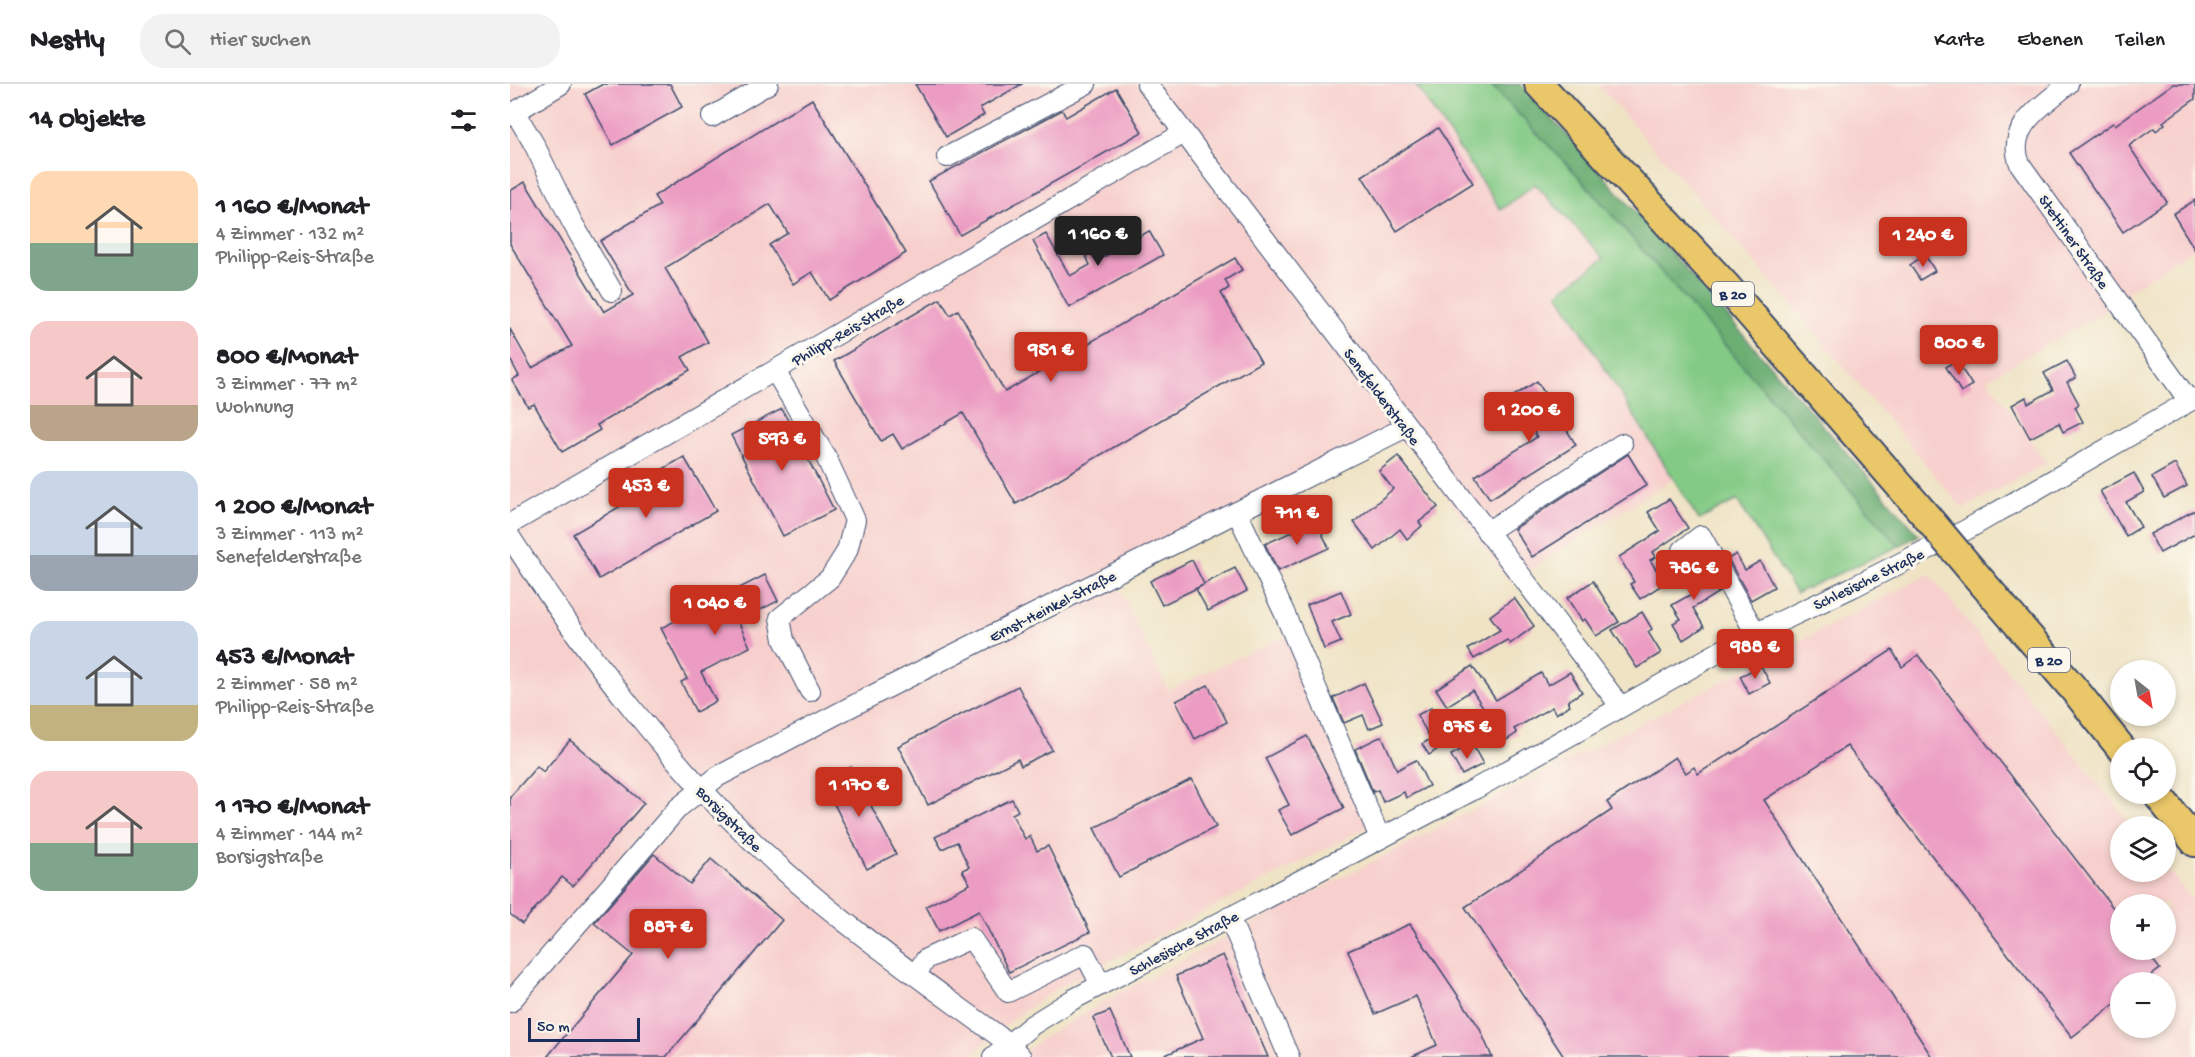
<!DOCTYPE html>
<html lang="de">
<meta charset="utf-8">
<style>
:root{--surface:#fff;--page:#f2f2f2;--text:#202124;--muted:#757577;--line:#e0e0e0;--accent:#c8321e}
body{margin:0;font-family:"Gochi Hand",sans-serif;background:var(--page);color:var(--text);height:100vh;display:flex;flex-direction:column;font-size:22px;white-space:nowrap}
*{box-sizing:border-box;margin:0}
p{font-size:20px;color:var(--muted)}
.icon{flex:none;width:33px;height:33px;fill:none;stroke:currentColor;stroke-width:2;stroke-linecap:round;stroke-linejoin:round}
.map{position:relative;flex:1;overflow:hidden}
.sheet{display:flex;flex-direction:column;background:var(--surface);width:510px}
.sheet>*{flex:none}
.needle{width:39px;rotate:149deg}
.tools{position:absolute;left:1600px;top:576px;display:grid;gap:12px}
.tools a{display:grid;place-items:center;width:66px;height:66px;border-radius:50%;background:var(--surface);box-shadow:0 3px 9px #0003;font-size:30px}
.scale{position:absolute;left:18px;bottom:15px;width:112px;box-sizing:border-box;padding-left:6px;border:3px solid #1b2f5e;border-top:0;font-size:16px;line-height:21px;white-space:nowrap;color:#1b2f5e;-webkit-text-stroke:4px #fbf7ec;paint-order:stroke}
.price{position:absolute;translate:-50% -51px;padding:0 14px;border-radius:6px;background:var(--accent);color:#fff;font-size:20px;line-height:39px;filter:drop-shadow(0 2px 3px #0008)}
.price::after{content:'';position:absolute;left:50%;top:36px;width:18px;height:14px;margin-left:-9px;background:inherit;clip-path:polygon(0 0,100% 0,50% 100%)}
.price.selected{background:#222;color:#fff}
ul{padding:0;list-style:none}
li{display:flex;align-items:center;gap:18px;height:150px;padding:0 30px}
li span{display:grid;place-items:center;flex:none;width:168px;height:120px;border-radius:18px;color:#555}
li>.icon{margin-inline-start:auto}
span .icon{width:72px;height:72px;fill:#fffc;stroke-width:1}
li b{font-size:26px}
h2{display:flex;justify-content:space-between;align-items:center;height:72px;padding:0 30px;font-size:26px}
header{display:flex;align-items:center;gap:36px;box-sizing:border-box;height:84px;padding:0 30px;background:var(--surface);border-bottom:2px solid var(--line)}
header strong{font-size:28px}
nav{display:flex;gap:33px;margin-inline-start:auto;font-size:21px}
.search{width:420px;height:54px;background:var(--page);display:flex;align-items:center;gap:15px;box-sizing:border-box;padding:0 21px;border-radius:24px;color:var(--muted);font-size:22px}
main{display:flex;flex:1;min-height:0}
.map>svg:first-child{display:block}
</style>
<header>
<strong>Nestly</strong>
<div class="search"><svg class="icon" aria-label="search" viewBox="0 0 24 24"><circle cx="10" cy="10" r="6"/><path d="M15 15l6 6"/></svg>Hier suchen</div>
<nav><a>Karte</a><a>Ebenen</a><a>Teilen</a></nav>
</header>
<main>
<section class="sheet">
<h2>14 Objekte<svg class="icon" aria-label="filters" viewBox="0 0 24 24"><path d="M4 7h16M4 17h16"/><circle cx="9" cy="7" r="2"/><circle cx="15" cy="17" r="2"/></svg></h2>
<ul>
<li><span style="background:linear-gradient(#ffd9b3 60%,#7fa58c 0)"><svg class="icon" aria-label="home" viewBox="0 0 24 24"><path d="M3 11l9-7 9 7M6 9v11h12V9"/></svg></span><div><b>1 160 €/Monat</b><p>4 Zimmer · 132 m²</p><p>Philipp-Reis-Straße</p></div></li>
<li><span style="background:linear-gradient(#f6c9c9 70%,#b9a48a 0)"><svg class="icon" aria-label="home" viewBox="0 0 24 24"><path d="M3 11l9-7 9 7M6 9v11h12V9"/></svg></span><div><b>800 €/Monat</b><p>3 Zimmer · 77 m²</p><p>Wohnung</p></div></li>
<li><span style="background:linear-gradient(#c9d6e8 70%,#9aa5b1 0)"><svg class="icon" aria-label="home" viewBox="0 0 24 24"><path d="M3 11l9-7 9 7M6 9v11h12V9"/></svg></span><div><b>1 200 €/Monat</b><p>3 Zimmer · 113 m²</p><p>Senefelderstraße</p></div></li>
<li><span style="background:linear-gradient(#c9d6e8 70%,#c2b280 0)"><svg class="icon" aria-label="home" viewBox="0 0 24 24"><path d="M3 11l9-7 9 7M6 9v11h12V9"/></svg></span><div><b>453 €/Monat</b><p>2 Zimmer · 58 m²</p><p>Philipp-Reis-Straße</p></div></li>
<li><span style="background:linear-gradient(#f6c9c9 60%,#7fa58c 0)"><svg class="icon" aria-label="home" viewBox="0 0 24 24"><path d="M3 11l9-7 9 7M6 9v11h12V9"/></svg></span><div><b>1 170 €/Monat</b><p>4 Zimmer · 144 m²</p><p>Borsigstraße</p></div></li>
</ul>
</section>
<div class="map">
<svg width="1685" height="973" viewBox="0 0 1685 973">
<rect width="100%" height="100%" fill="#fbf7ec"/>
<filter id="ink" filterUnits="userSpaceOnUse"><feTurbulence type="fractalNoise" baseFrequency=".0167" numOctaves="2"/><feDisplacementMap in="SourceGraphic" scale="12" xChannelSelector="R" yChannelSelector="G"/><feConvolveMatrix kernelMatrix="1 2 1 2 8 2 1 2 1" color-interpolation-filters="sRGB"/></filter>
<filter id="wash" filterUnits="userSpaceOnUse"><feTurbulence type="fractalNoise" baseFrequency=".008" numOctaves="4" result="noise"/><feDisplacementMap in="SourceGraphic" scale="24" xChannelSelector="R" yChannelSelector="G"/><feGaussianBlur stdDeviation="1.35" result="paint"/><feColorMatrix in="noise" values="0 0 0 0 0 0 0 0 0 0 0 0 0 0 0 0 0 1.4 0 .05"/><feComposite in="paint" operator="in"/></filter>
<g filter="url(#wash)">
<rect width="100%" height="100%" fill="#efe3c4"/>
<g fill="#f7d0cd" fill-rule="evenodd">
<polygon points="0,0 905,0 991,126 1025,100 1094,174 1048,209 1163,395 1000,498 899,362 891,358 882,359 606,498 658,606 777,551 858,743 550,903 507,932 460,973 0,973"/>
<polygon points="1087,0 1685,0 1685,163 1623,204 1595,227 1478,295 1537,379 1453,425 1284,224"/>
<path d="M1419 490 1623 742H1611V788H1656V783L1685 819V973H509L531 955 601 913ZM1611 820H1656V866H1611ZM1611 898H1656V944H1611Z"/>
</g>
<polygon fill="#83ca85" stroke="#4f7c72" stroke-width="1.5" points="905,0 980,0 1071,95 1389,462 1286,509 1227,416 1189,436 1048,209 1094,174 1025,100 991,126"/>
<polygon fill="#6aae72" stroke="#426e68" stroke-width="1.5" points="980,0 1010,0 1079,75 1409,451 1389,462 1071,95"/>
<g id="blocks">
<g fill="#ec9cc2">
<polygon points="93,0 160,0 172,23 103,61 75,10"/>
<polygon points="405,0 512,0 470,24 474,31 436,53"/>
<polygon points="1663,0 1685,0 1685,15 1653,38 1655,40 1646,47 1644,44 1619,62 1657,118 1613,148 1559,69 1603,39 1605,41"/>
<polygon points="606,4 632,48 450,151 419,97 552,26 556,33"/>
<polygon points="302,15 396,169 319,216 302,188 283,200 259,161 278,149 260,120 155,184 198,258 172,273 180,286 87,341 90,346 52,368 24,320 18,323 2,296 9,292 0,275 0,245 22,284 62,262 0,160 0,107 15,98 94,228 123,211 90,157 150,121 144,112"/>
<polygon points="928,44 963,99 887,147 852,92"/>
<polygon points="1685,116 1685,166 1663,130"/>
<polygon points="639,147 653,171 559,224 523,157 536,150 560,192 580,181 576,172 587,166 592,174"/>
<polygon points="1415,171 1425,187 1410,196 1400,181"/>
<polygon points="725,174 732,186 715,196 719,204 711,209 751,278 506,420 453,329 392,365 383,350 371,357 324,277 430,215 440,231 448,226 495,308"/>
<polygon points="1446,276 1462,301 1451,308 1436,283"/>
<polygon points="1557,277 1566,294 1557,298 1569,320 1565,323 1573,338 1553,348 1549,339 1520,354 1502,321 1516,313 1518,320 1543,306 1534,289"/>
<polygon points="1027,297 1066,361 980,415 965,392 1027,353 1002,313"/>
<polygon points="272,325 324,426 273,452 221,351"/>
<polygon points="1118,370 1137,401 1022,473 1004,445"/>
<polygon points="888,372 928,423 909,438 912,442 897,455 890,445 865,466 844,438 883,405 869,387"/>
<polygon points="174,373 206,427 89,495 63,450 138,406 132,397"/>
<polygon points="1665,380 1677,402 1654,414 1642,393"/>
<polygon points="1624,389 1634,408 1616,418 1631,443 1616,452 1590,407"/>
<polygon points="1159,415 1178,444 1143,468 1146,473 1140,476 1155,499 1130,515 1120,500 1124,498 1109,473 1150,447 1138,428"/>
<polygon points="1685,426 1685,450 1650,469 1640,450"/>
<polygon points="806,437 819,464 768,487 755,460"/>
<polygon points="1226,470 1235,486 1250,477 1264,503 1241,516 1218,475"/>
<polygon points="682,476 694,500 725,484 737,507 698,527 686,505 693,501 652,521 640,497"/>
<polygon points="1191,477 1209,508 1183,524 1194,543 1173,556 1163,539 1171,535 1162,521 1187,507 1175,486"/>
<polygon points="255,491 268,517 228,537 240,563 191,588 206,617 186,628 171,598 177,595 151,544"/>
<polygon points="1083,497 1109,538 1086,552 1075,535 1072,537 1057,514"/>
<polygon points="831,507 841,530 822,538 831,558 814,565 797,521"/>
<polygon points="1004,514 1024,542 1000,560 997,556 964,575 958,565 990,546 980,532"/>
<polygon points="1132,528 1142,545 1138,548 1151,569 1127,584 1102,546"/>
<polygon points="1382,566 1392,583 1408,571 1611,834 1611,866 1635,866 1650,885 1632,898 1611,898 1611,915 1562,953 1337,662 1254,716 1422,973 1054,973 955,823 1102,726 1097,718 1165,673 1176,689 1184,683 1188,690 1222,668 1223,670"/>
<polygon points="962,582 986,616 1031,589 1038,601 1060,588 1072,608 1058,617 1060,621 1046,630 1042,623 1004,645 1007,649 995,657 962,606 937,622 926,605"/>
<polygon points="1251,582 1260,599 1239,610 1230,592"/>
<polygon points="854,599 873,639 859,645 853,631 834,639 823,614"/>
<polygon points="698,601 717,638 685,655 666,617"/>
<polygon points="508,602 542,666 511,682 508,675 418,721 388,662"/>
<polygon points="921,624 933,644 919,652 907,631"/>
<polygon points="797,652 834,724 782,751 768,726 779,721 755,674"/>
<polygon points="872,652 887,686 906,676 919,702 896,714 894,708 873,718 868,706 863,708 845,665"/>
<polygon points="924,653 931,663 919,671 912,660"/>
<polygon points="60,656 134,719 63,802 52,793 12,840 0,830 0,713 27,682 33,688"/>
<polygon points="962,660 973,680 952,691 941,671"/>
<polygon points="341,683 386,770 357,785 313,698"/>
<polygon points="682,695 706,743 609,793 584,744"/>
<polygon points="502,715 508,727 502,730 515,755 520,752 527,767 538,762 580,848 499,888 469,827 429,847 416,822 460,800 452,786 459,783 447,758 432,765 425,753"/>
<polygon points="144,770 180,800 201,775 272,836 156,973 37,973 123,871 84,839"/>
<polygon points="900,840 969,943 982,973 901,973 927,961 906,912 865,930 838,867"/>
<polygon points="713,871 758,973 651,973 693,954 666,892"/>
<polygon points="600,927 620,973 601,973 583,934"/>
</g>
</g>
</g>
<g filter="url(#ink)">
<use href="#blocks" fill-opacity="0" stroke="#3b4a6d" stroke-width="1.5"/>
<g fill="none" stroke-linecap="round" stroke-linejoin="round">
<defs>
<g id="minor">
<polyline points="637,0 1111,623"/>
<path d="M1558 0C1533 22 1495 43 1510 80L1679 317"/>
<polyline points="5,28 24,60 62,138 102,207"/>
<polyline points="0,31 51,0"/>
<polyline points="202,33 258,0"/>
<polyline points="437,73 576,0"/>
<polyline points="265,287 316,373 345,436 337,467 320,494 270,534 274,556 300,607"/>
<polyline points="727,428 774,528 870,754"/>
<polyline points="0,440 674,49"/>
<polyline points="977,448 1112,360"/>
<path d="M0 453C77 572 163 686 269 782 340 847 421 902 498 959L511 973"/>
<polyline points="1173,466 1191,452 1245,548"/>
<polyline points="719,833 779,973"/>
<polyline points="405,891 416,875 461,854 498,908 575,870 591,901"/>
<polyline points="0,918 168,724 207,693 369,608 896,343"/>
<polyline points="483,973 522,941 562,916 965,705 1227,558 1343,503 1456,446 1685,314"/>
</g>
<g id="highway">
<polyline points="1029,0 1215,201 1411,426"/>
<polyline points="1464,489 1568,610 1611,664"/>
<polyline points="1647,710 1685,758"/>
</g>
</defs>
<use href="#minor" stroke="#3b4a6d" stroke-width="22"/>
<use href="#highway" stroke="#3b4a6d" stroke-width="32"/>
<use href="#minor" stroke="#fff" stroke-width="20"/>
<use href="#highway" stroke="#eac769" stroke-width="28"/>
<defs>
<polyline id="highway-bridge" points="1411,426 1464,489"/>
</defs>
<use href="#highway-bridge" stroke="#3b4a6d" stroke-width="32" stroke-linecap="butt"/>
<use href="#highway-bridge" stroke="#eac769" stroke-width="28"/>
</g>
</g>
<g text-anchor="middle" stroke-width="6" stroke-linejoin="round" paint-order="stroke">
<g fill="#fbf7ec" stroke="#5e6b89" stroke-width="1.5">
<rect x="1202" y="198" width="42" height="24" rx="4.5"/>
<rect x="1518" y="564" width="42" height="24" rx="4.5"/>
</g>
<g font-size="15" font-weight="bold" fill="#1b2f5e">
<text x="1223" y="215">B 20</text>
<text x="1539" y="581">B 20</text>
</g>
<g font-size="16" fill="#1b2f5e" stroke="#fbf7ec">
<text transform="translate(1565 157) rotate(55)" y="6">Stettiner Straße</text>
<text transform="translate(337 245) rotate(-30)" y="6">Philipp-Reis-Straße</text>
<text transform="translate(873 312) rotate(53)" y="6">Senefelderstraße</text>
<text transform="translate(1358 494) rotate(-26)" y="6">Schlesische Straße</text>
<text transform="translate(542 521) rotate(-27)" y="6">Ernst-Heinkel-Straße</text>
<text transform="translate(220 734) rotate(45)" y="6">Borsigstraße</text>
<text transform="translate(673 858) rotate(-28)" y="6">Schlesische Straße</text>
</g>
</g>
</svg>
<div class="tools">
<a><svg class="needle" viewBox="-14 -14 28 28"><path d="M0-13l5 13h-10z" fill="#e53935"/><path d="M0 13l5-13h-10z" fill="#757577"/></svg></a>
<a><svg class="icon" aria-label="locate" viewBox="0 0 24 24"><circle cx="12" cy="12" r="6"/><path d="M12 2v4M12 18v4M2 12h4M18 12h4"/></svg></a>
<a><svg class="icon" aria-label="layers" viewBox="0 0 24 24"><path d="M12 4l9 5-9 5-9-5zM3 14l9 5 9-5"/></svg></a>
<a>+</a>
<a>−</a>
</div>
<div class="scale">50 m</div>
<b class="price selected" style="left:588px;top:183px">1 160 €</b>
<b class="price" style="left:1413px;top:184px">1 240 €</b>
<b class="price" style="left:1449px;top:292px">800 €</b>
<b class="price" style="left:541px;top:299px">951 €</b>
<b class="price" style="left:1019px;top:359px">1 200 €</b>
<b class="price" style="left:272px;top:388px">593 €</b>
<b class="price" style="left:136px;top:435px">453 €</b>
<b class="price" style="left:787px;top:462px">711 €</b>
<b class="price" style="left:1184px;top:517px">786 €</b>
<b class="price" style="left:205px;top:552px">1 040 €</b>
<b class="price" style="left:1245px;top:596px">988 €</b>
<b class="price" style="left:957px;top:676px">875 €</b>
<b class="price" style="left:349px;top:734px">1 170 €</b>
<b class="price" style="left:158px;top:876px">887 €</b>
</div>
</main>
